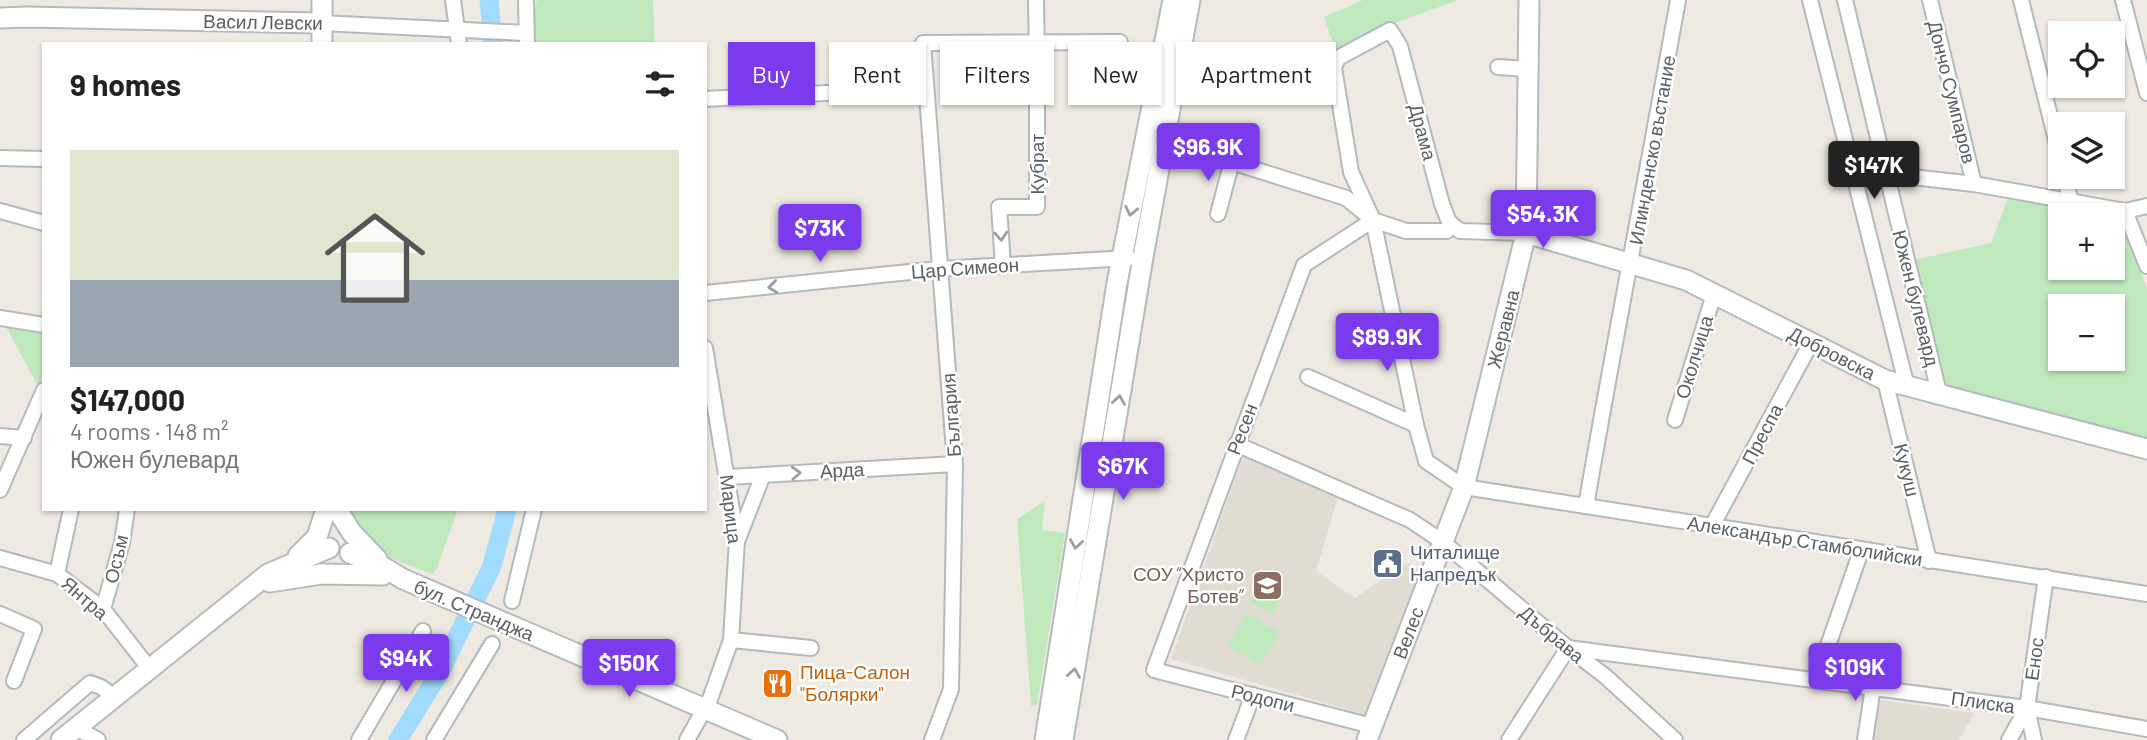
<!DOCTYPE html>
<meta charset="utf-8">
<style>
:root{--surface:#fff;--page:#f6f6f6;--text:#222;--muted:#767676;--accent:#7c3aed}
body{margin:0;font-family:Barlow,sans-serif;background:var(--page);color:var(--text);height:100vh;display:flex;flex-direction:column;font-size:26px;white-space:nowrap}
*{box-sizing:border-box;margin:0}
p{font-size:23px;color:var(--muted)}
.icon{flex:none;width:38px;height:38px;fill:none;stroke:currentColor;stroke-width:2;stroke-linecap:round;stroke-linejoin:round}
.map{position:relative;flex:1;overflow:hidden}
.details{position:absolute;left:42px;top:42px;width:665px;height:469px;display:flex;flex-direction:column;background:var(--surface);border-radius:0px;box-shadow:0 2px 5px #0004}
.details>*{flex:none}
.guide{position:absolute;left:728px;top:42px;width:665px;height:63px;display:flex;gap:14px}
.controls{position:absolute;left:2048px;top:21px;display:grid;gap:14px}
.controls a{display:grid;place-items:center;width:77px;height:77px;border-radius:0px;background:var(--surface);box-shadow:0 2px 5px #0004;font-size:35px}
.price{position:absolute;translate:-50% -60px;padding:0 16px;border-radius:7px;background:var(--accent);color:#fff;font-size:23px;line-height:46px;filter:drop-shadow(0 2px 4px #0008)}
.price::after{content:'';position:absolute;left:50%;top:42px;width:21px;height:16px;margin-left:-10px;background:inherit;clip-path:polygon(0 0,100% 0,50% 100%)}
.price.selected{background:#222;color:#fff}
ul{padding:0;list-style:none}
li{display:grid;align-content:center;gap:14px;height:371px;padding:0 28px}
li span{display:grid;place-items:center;height:217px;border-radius:0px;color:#555}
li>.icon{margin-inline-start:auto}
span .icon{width:126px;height:126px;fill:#fffc;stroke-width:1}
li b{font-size:30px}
h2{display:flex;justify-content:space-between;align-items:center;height:84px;padding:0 28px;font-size:30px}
.tag{padding:0 24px;border-radius:0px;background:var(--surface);box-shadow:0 2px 5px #0004;font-size:24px;line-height:63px}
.tag.selected{background:var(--accent);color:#fff}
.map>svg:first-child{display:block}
</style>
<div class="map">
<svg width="2147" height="740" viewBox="0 0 2147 740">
<rect width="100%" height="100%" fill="#eeeae2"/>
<g fill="#e0dcd2">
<polygon points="1243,457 1339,494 1316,571 1355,598 1406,563 1426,573 1367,715 1171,659"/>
<polygon points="1880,700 1974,713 1959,740 1873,740"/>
</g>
<g fill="#bfe8bc" fill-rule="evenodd">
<polygon points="537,0 653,0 655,44 536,44 534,14"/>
<polygon points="1363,0 1459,0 1389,25 1336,52 1324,17"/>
<polygon points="908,44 917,44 919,71 912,72 904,65 903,51"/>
<path d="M2009 196 2106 215H2060V268H2112V216L2119 218 2147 288V442L1944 387 1914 260 1991 243ZM2060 306H2112V359H2060Z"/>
<polygon points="1122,308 1126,308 1054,740"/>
<polygon points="4,323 44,329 44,373 38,386"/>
<polygon points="1045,501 1042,530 1065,533 1037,705 1031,706 1017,519"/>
<polygon points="344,509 458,509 437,568 432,574 377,553"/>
<polygon points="1263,579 1284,590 1273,613 1252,603"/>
<polygon points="1246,613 1280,632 1261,665 1227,646"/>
</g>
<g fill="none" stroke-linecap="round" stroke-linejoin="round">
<g stroke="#a1dcff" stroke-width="19">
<polyline points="489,0 493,44"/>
<polyline points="398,740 440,672 492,566 507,509"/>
</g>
<defs>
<g id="street">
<polyline points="453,0 459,44"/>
<polyline points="526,0 527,44"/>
<polyline points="1036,0 1037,61"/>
<polyline points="1810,0 1907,387"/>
<polyline points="1845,0 1939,393"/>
<polyline points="1930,0 1974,184"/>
<polyline points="2021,0 2060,156"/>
<polyline points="2123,0 2147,93"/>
<polyline points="321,23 526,33"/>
<polyline points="1498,67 1527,69"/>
<polyline points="705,99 925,88"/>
<polyline points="1190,149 1346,198 1373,220 1406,231 1447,231"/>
<polyline points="0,158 44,159"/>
<polyline points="1886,174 1974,184 2125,211 2147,206"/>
<polyline points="2065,177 2071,203"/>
<polyline points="0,211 44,223"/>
<polyline points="2125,211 2147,266"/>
<polyline points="1218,214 1232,161"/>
<polyline points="1526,233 1460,231 1449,222 1442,204 1400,46 1390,30 1338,58 1334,68 1351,172 1373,220 1416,425 1426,461 1464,487 2147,594"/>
<polyline points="1003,265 999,207 1037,207 1037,79"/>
<polyline points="705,293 939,269 1129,258"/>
<polyline points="0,318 44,325"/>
<polyline points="1308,377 1416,425"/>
<polyline points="1885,380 1929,561"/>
<polyline points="1675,420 1714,294"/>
<polyline points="0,436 24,438"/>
<polyline points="1236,444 1410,520 1443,542 1568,648 1605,676 1675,740"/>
<polyline points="728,477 955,464"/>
<polyline points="0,490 44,390"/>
<path d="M1586 506C1615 337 1648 169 1678 0"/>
<polyline points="1712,526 1811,343"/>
<polyline points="738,539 763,475"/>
<polyline points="0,558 57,574 103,609 149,668"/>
<polyline points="57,574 71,509"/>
<polyline points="512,601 534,509"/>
<polyline points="103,609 122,543 127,509"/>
<polyline points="0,614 34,629 14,681"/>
<polyline points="731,640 811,648"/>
<polyline points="1816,680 1861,551"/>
<polyline points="1372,726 1154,670 1304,265 1373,220"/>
<polyline points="76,728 98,740"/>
<polyline points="24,740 90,683 101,687 114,697"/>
<polyline points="359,740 423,631"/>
<polyline points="434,740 492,644"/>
<polyline points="687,740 710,699 731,640 737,540 705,348"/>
<polyline points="932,740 951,689 955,464 923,43 1120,42"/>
<polyline points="1236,740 1253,695"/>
<polyline points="1509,740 1568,648 2027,708 2147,729"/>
<polyline points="1865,740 1873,687"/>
<polyline points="2009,740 2027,708"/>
<polyline points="2034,740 2027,708 2046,577"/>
</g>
<g id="secondary">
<polyline points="0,18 27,17 321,23"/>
<polyline points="322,44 322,0"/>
<polyline points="1526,233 1686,280 1885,380 2147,449"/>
<polyline points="338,511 352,533 377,559"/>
<polyline points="350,553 385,568 403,579 777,740"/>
<polyline points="298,556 317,537 326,509"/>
<polyline points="270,582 321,574 383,575"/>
<polyline points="61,740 268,574 329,548"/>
<polyline points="1045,740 1117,283 1173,0"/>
<polyline points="1063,740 1143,257 1190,0"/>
<polyline points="1367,740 1464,487 1526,233 1529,0"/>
</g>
</defs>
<use href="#street" stroke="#b4b9bd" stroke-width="18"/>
<use href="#secondary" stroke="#b5babf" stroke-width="23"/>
<use href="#street" stroke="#fff" stroke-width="14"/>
<use href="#secondary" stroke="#fff" stroke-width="19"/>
</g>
<defs><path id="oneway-chevron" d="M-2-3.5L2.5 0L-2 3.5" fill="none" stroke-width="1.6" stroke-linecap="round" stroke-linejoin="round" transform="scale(1.75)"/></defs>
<g stroke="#9c9fa2">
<use href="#oneway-chevron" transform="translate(1131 211) rotate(102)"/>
<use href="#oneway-chevron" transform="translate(1001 236) rotate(86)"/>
<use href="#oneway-chevron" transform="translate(773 287) rotate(173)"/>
<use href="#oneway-chevron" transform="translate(1119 400) rotate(-81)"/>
<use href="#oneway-chevron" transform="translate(796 473) rotate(-3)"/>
<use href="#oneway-chevron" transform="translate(1076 544) rotate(99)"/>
<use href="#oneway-chevron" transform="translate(1074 673) rotate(-81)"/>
</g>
<defs>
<symbol id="civic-square" viewBox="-11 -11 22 22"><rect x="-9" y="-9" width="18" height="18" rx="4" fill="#5c6f8a" stroke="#fff"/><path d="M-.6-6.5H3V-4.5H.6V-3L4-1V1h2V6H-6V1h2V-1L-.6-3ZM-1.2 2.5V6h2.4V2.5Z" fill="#fff"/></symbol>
<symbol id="school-square" viewBox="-11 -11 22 22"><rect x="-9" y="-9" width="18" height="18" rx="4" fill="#8d6e63" stroke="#fff"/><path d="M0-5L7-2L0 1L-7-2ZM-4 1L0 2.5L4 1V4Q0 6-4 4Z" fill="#fff"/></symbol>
<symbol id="restaurant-square" viewBox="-11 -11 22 22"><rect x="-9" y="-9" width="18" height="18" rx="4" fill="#e8710a" stroke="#fff"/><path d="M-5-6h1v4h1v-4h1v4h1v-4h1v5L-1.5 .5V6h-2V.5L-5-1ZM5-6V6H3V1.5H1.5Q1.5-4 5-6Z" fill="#fff"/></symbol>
</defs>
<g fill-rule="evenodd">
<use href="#civic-square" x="1370" y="546" width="35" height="35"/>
<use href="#school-square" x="1250" y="568" width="35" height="35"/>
<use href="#restaurant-square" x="760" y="666" width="35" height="35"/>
</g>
<g text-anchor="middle" stroke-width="5" stroke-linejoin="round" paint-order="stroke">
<g font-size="19" fill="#5a5f64" stroke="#fff">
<text transform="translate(263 22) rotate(1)" y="7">Васил Левски</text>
<text transform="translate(1952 92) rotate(76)" y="7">Дончо Сумпаров</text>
<text transform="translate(1423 132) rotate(75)" y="7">Драма</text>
<text transform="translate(1652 150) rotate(-80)" y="7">Илинденско въстание</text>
<text transform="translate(1037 164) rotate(-90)" y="7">Кубрат</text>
<text transform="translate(965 268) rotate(-4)" y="7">Цар Симеон</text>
<text transform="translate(1916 298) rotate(76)" y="7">Южен булевард</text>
<text transform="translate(1503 329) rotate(-76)" y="7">Жеравна</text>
<text transform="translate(1832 353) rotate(27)" y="7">Добровска</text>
<text transform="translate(1694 357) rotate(-73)" y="7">Околчица</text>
<text transform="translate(951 415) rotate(-94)" y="7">България</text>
<text transform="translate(1242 429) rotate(-69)" y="7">Ресен</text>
<text transform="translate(1762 434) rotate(-62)" y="7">Преспа</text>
<text transform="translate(842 470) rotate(-3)" y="7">Арда</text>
<text transform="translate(1907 470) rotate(76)" y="7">Кукуш</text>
<text transform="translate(731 509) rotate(83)" y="7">Марица</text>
<text transform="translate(1805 541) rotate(9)" y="7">Александър Стамболийски</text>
<text transform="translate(116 559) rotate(-77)" y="7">Осъм</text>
<text transform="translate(85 598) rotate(41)" y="7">Янтра</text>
<text transform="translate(474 610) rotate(23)" y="7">бул. Странджа</text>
<text transform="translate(1408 633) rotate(-69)" y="7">Велес</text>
<text transform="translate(1552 634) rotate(40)" y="7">Дъбрава</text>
<text transform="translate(2034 659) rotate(-82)" y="7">Енос</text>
<text transform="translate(1263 698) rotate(14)" y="7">Родопи</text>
<text transform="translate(1983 702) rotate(8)" y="7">Плиска</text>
</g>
<g font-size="19" fill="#4e5e75" stroke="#fff" text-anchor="start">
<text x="1410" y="559">Читалище<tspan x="1410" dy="22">Напредък</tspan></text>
</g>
<g font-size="19" fill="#785e54" stroke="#fff" text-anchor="end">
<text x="1244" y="581">СОУ “Христо<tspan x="1244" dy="22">Ботев”</tspan></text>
</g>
<g font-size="19" fill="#c56008" stroke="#fff" text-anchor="start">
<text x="800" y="679">Пица-Салон<tspan x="800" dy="22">"Болярки"</tspan></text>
</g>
</g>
</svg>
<div class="controls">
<a><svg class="icon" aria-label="locate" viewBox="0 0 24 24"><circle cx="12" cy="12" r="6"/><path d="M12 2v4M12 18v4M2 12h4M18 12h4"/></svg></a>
<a><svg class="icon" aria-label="layers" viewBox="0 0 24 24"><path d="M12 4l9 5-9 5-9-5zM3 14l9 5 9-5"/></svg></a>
<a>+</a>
<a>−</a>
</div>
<b class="price" style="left:1208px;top:183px">$96.9K</b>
<b class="price selected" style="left:1874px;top:201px">$147K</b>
<b class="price" style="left:1543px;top:250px">$54.3K</b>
<b class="price" style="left:820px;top:264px">$73K</b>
<b class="price" style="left:1387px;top:373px">$89.9K</b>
<b class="price" style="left:1123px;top:502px">$67K</b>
<b class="price" style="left:406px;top:694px">$94K</b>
<b class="price" style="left:629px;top:699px">$150K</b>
<b class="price" style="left:1855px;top:703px">$109K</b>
<div class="guide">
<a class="tag selected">Buy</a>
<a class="tag">Rent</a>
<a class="tag">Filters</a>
<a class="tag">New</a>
<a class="tag">Apartment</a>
</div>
<section class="details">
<h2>9 homes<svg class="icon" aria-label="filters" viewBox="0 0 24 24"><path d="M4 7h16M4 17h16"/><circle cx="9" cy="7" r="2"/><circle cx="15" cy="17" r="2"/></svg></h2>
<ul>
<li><span style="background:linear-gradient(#dfe7d0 60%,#9aa5b1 0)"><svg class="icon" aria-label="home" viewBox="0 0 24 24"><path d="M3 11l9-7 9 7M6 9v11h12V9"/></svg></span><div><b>$147,000</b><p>4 rooms · 148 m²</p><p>Южен булевард</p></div></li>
</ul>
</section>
</div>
